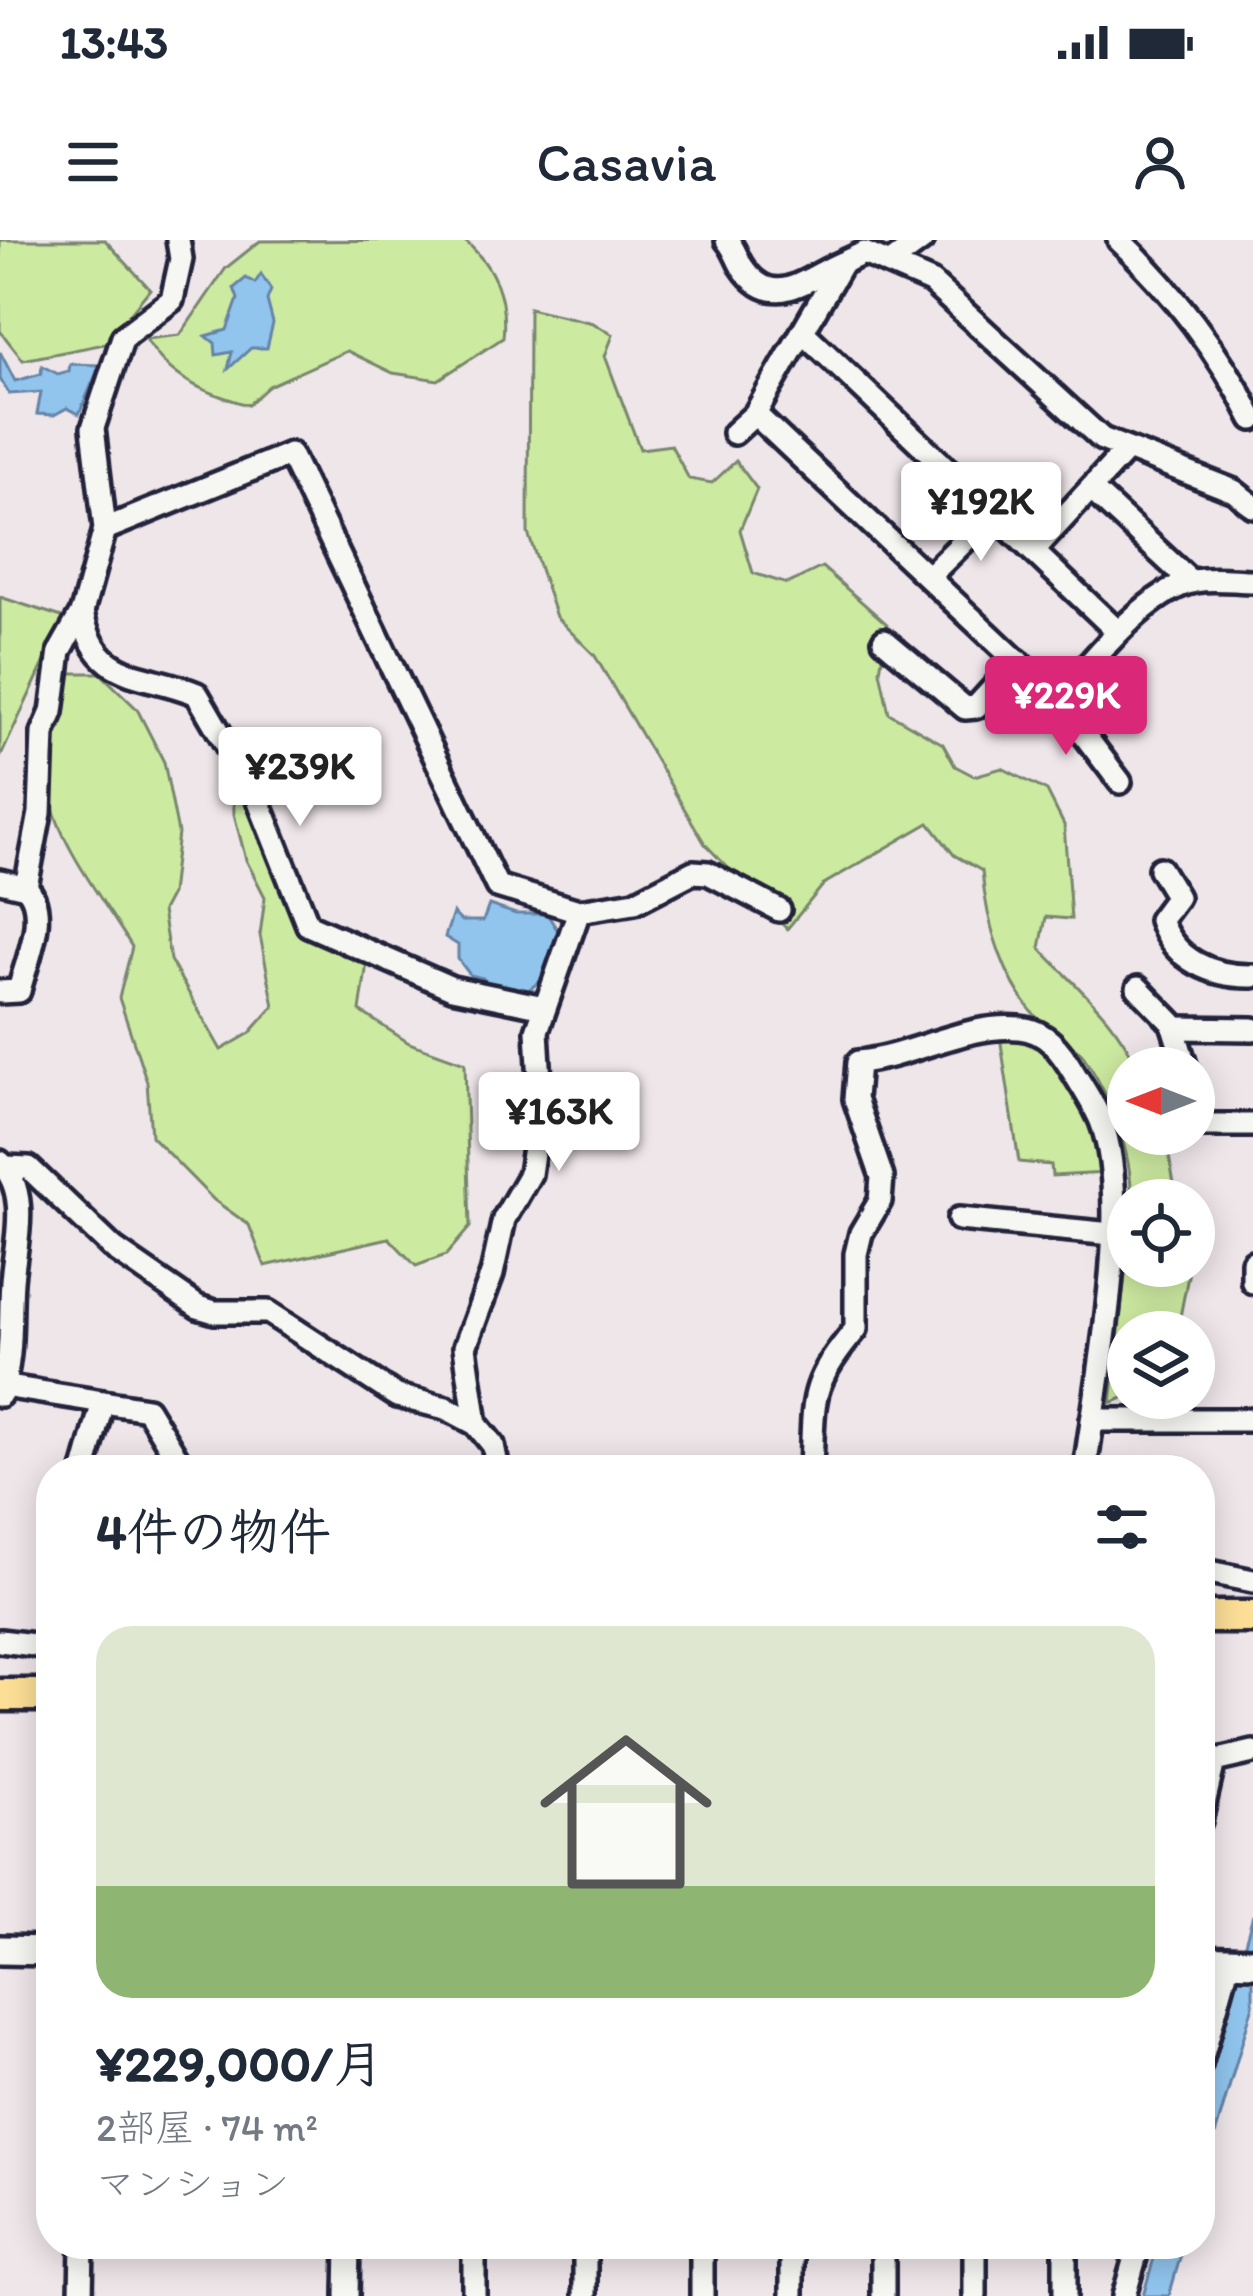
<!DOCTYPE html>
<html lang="ja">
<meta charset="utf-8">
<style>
:root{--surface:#fff;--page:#f6f6f7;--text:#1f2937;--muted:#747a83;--accent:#db2777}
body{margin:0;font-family:Itim,"Klee One",sans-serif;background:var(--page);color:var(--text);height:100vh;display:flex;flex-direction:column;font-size:45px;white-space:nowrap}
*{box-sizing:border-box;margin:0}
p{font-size:39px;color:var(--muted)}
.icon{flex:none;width:66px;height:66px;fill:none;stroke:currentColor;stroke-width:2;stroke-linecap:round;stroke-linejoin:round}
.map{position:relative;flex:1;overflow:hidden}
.sheet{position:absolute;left:36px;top:1215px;width:1179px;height:804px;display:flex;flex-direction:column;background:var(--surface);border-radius:48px;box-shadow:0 6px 30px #0003}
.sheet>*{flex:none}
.needle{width:78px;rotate:270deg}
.fabs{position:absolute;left:1107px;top:807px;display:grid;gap:24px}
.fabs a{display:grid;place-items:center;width:108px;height:108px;border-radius:50%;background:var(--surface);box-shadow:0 6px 30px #0003;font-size:60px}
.price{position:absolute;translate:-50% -102px;padding:0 27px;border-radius:12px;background:#fff;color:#222;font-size:39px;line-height:78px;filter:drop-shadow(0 3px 6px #0008)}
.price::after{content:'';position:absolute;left:50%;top:72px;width:36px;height:27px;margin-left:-18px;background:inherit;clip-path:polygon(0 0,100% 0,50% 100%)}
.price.active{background:var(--accent);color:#fff}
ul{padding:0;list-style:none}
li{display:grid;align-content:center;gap:24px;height:636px;padding:0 60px}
li span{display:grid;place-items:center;height:372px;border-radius:36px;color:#555}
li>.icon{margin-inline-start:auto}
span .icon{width:216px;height:216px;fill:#fffc;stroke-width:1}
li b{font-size:51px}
h2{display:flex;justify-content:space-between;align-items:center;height:144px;padding:0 60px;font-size:51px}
.status{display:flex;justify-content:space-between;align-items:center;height:84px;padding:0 60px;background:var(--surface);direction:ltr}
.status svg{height:33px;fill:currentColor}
header{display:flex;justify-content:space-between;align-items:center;height:156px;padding:0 60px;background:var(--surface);font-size:54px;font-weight:600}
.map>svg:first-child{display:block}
</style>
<div class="status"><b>13:43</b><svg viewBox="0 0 49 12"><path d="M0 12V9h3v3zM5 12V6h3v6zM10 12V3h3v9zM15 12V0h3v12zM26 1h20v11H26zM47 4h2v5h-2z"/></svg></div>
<header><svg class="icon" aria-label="menu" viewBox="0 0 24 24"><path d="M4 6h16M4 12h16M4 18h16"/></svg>Casavia<svg class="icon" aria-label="person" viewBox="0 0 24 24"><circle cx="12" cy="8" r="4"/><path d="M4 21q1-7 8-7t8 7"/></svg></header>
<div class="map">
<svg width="1253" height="2056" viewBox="0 0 1253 2056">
<rect width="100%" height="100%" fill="#efe6ea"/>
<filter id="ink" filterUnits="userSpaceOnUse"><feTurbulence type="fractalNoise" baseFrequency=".00833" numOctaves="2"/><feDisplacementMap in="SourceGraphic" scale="24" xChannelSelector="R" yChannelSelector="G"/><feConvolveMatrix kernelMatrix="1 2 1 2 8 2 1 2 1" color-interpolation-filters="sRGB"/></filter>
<g filter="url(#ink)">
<g fill="#cdeaa1" stroke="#78866e" stroke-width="3">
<polygon points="0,0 105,0 150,49 105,104 23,120 0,91"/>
<path d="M464 0C495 27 507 57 503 98L438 140 393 133 347 111 269 146 248 165C203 152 170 139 146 99L180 95 226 28 260 1Z"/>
<path d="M529 68 593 83 613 95 605 116 640 209 671 205 689 239 712 243 736 221 757 249 740 290 753 333 787 344 822 327 887 384 880 431 889 473 943 504 955 526 974 536 1002 528 1047 551 1064 585 1071 679 1046 677 1040 708C1076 747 1116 778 1138 828H1128V894H1165L1177 960H1131C1133 916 1111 858 1086 820 1077 805 1056 796 1043 784 1004 745 986 683 982 631L954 615 929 583 824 644 787 689 705 604 595 416 556 377 528 293Z"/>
<polygon points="0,357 65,378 0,518"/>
<path d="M65 433H100L137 469 164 522 178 593 171 654 162 671 170 720 221 810 250 793 274 766 260 695 265 657 246 620 234 574 233 535 306 695 367 723 360 771 409 803 465 823 470 987 446 1015 416 1026 389 998 265 1026 249 985 214 960 151 896 147 842 119 758 132 707C109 668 56 601 51 556 46 516 57 473 65 433Z"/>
<polygon points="999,790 1046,797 1100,880 1107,933 1052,936 1051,925 1019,922"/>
<polygon points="1128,1008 1128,1026 1190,1026 1177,1092 1128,1092 1128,1156 1111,1163"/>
</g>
<g fill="#91c5ee" stroke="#6584a6" stroke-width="3">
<polygon points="261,34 271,50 267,60 273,83 267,108 251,108 228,129 232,112 216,115 215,103 206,96 227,90 238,59 234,48 246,38 255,43"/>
<polygon points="0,112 15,141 41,134 42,126 58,134 69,131 70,124 100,125 79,174 67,168 54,175 37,174 41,152 9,154 0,139"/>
<polygon points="489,665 516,674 547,674 560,694 546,737 523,754 487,746 483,738 470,735 458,719 458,705 445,697 453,673 461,681 483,681"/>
<polygon points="1253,1675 1253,1765 1200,1947 1200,1861"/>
<polygon points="1158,2004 1184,2004 1169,2056 1143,2056"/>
</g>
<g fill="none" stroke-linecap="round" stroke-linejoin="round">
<defs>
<g id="street">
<path d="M727 0C734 8 736 16 741 25 773 74 805 38 842 23"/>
<path d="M1119 0C1172 50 1221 114 1253 179"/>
<polyline points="892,22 922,0"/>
<polyline points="805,94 1118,392"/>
<path d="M755 174 1058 460C1089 424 1147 350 1195 341 1213 337 1235 341 1253 341"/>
<polyline points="734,193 755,174 842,23 864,13 931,42 1102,199 1234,251 1253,266"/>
<polyline points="1091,249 1191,342"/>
<polyline points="105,289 290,214 497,646 579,671 635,662 693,632 708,633 779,670"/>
<polyline points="1033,311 1127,209"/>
<polyline points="930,335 993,273"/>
<path d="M82 372C96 444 143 431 197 454L257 557 308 685 452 748 544 767"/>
<polyline points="884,400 965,468 976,467 1018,421"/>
<polyline points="1058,460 1120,542"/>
<path d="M1160 629 1177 657 1160 680C1174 720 1212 737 1253 736"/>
<polyline points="0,641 26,647 40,573 43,493 52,472 60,411 82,372 105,289 93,188 123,97 172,60 181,19 178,0"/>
<polyline points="1138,748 1172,783 1186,828"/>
<path d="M0 752 19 751C26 721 50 672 26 647"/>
<polyline points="1174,788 1253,789"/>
<polyline points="1194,856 1203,885 1253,885"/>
<path d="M0 922C31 953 15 1003 12 1041 9 1082 14 1115 0 1155"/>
<polyline points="6,927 29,928 114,1009 198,1067 215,1072 268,1072 397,1156 446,1168 476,1184 493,1205 498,1230"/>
<polyline points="959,979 1112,994"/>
<polyline points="1253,1022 1253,1042"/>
<polyline points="3,1146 147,1169 184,1230"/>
<polyline points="1092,1180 1253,1180"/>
<polyline points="476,1184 465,1107 492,1034 504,979 530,934 541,859 537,791 579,671"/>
<polyline points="84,1230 103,1162"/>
<path d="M811 1230C814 1158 808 1146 856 1089V1014L861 993 880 961 882 937 855 859 858 822C911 817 966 783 1019 788 1046 790 1061 811 1074 833 1083 848 1094 864 1101 881 1133 963 1097 1140 1085 1230"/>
<polyline points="1200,1330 1253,1341"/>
<polyline points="0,1401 51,1407"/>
<polyline points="1200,1581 1214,1521 1253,1512"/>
<polyline points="1200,1825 1229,1721"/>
<polyline points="585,2004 585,2056"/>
<polyline points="81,2056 82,2004"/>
<polyline points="347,2056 348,2004"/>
<polyline points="474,2056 474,2004"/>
<polyline points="702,2056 702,2004"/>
<polyline points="792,2056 792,2004"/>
<polyline points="883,2056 883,2004"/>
<polyline points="975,2056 975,2004"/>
<polyline points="1065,2056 1065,2004"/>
<polyline points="1124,2056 1139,2004"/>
</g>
<g id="secondary">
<polyline points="0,1710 51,1711"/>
<polyline points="1200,1720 1253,1722"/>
</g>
<g id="primary">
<polyline points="1200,1377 1253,1377"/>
<polyline points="0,1455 51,1455"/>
</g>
</defs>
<use href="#street" stroke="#22223b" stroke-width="30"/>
<use href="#secondary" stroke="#22223b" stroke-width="36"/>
<use href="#primary" stroke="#22223b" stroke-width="39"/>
<use href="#street" stroke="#f6f6f2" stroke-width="21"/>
<use href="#secondary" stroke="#f6f6f2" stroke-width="27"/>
<use href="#primary" stroke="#fcde96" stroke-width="30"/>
</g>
</g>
</svg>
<div class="fabs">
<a><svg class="needle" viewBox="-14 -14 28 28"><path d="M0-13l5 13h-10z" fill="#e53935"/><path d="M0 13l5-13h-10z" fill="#747a83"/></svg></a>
<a><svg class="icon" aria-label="locate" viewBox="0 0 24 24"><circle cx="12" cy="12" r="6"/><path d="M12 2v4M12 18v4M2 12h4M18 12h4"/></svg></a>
<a><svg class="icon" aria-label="layers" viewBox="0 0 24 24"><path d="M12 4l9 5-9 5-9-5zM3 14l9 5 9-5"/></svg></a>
</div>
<b class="price" style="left:981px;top:324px">¥192K</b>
<b class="price active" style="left:1066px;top:518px">¥229K</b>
<b class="price" style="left:300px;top:589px">¥239K</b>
<b class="price" style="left:559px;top:934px">¥163K</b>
<section class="sheet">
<h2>4件の物件<svg class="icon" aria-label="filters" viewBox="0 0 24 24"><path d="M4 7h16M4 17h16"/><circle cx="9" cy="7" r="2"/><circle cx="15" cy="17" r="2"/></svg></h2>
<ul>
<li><span style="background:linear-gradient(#dfe7d0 70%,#8fb573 0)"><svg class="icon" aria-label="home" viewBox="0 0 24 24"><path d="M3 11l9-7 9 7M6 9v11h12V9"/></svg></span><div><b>¥229,000/月</b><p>2部屋 · 74 m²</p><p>マンション</p></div></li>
</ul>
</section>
</div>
